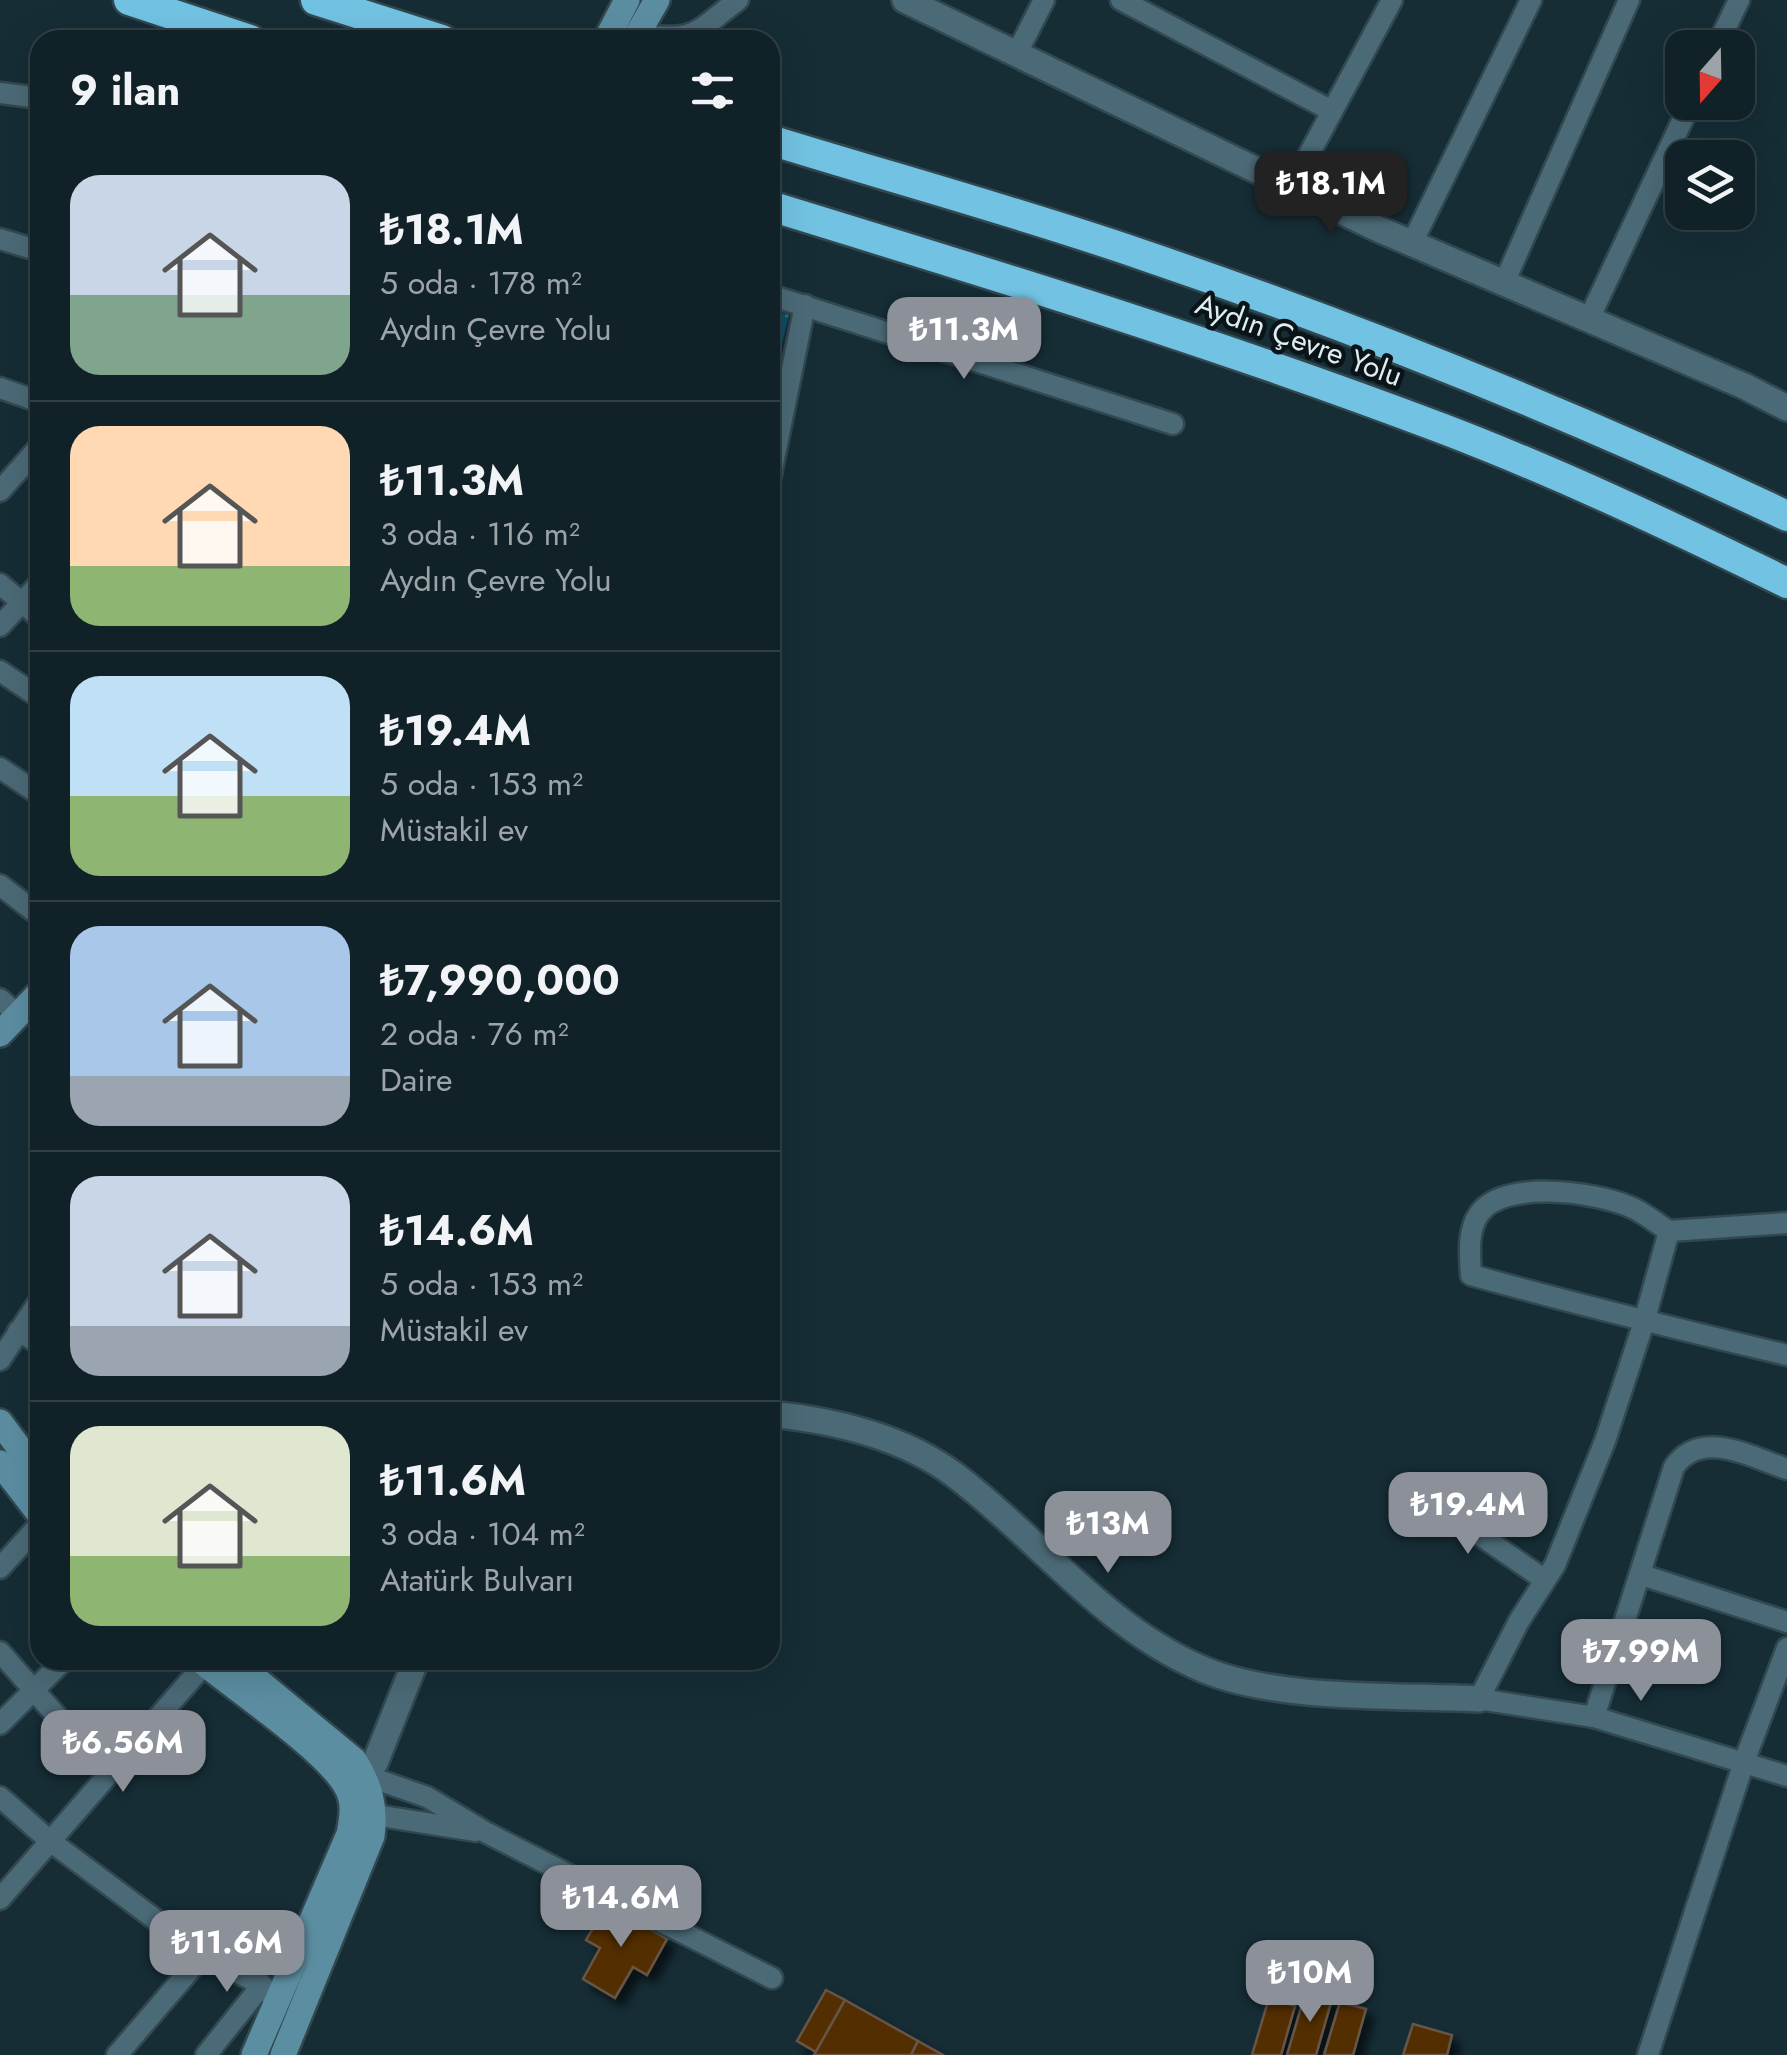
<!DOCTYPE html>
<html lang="tr">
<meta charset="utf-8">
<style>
:root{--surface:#102228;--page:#1e2f34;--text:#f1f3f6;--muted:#9ca4a8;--line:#303f45;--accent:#8c9099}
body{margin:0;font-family:Jost,sans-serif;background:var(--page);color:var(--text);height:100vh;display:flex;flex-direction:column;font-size:38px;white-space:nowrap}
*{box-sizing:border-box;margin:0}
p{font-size:32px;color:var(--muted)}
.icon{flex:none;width:55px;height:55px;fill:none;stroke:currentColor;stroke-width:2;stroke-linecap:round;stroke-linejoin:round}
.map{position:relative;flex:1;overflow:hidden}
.details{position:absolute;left:30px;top:30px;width:750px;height:1640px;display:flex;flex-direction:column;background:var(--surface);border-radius:30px;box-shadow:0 10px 40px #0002,0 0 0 2px var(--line)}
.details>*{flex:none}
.needle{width:65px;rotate:200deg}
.buttons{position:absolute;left:1665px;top:30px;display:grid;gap:20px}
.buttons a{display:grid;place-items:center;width:90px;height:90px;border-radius:20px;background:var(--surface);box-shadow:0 10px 40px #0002,0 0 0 2px var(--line);font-size:50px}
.price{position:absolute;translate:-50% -85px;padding:0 22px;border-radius:20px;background:var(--accent);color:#fff;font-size:32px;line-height:65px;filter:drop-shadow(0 2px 5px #0008)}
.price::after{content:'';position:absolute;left:50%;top:60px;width:30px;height:22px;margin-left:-15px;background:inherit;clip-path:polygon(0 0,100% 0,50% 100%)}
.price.active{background:#222;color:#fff}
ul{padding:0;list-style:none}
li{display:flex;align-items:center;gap:30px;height:250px;padding:0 40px}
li+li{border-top:2px solid var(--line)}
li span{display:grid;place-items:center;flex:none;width:280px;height:200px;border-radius:30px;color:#555}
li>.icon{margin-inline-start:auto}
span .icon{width:120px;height:120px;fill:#fffc;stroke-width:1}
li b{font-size:42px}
h2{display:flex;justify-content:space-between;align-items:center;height:120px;padding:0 40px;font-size:42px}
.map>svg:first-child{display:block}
</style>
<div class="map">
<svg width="1787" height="2055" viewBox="0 0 1787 2055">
<defs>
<pattern id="cemetery-stones" width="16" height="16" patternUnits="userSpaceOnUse" patternTransform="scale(2.5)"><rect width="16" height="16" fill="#0c4d62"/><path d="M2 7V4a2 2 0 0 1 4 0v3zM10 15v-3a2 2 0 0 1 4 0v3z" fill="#2f6779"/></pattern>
<filter id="shadow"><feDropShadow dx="8" dy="8" stdDeviation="5" flood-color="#0009"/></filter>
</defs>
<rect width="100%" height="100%" fill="#162d36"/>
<polygon fill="url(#cemetery-stones)" points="770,309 789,315 770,390"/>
<g fill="#532f06" stroke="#675546" stroke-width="2.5" filter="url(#shadow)">
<polygon points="607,1904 667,1939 647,1975 633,1967 615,1998 583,1979 600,1948 586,1940"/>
<polygon points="826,1990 845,2000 816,2052 797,2041"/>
<polygon points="1306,1991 1332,1999 1316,2055 1287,2055"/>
<polygon points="1269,1998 1295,2006 1281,2055 1252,2055"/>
<polygon points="845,2000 918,2041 911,2055 814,2055"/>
<polygon points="1340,2002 1366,2009 1353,2055 1324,2055"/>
<polygon points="1413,2024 1452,2035 1447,2055 1403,2055"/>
<polygon points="918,2041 943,2055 911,2055"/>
</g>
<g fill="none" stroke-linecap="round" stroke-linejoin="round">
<defs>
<g id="minor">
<polyline points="1121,0 1332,111"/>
<path d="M637 35C697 41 692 35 738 0"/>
<polyline points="1716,48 1739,0"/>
<polyline points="1017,53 1044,0"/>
<polyline points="0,93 40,98"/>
<polyline points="1292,186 1392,0"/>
<polyline points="0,239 40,251"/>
<polyline points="1412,243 1531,0"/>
<polyline points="1504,283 1629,0"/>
<polyline points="770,295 1173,424"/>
<polyline points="1589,319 1691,102"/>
<polyline points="0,388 40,402"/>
<polyline points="770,479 805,305"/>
<polyline points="0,491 40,446"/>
<polyline points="0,584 40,618"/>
<polyline points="0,626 40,583"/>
<polyline points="0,671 40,698"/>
<polyline points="0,768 40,795"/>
<polyline points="0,885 40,916"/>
<polyline points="0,999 19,1016"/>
<polyline points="1669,1231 1787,1223"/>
<polyline points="18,1331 40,1344"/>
<path d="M1787 1355C1681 1330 1576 1304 1471 1275 1470 1256 1467 1231 1479 1214 1503 1179 1594 1192 1628 1206 1642 1211 1656 1223 1669 1231L1644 1322 1605 1441 1555 1565 1519 1621 1479 1699 1594 1717 1787 1776"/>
<polyline points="0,1360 40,1300"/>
<polyline points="1419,1493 1545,1580"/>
<polyline points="0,1568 40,1524"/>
<polyline points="1642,1575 1787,1622"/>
<polyline points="0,1652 108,1774"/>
<path d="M1594 1717 1674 1467C1701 1428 1751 1457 1787 1469"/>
<polyline points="0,1724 64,1660"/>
<polyline points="364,1775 427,1797 487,1833 772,1978"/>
<polyline points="0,1797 50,1841 203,1955 117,2055"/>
<polyline points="375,1815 476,1831"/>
<polyline points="0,1899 208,1660"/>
<polyline points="203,1955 262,1985 270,1994"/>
<polyline points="206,2055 262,1985"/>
<polyline points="1648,2055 1744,1762 1787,1648"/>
</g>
<g id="tertiary">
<polyline points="905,0 1376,228 1744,386 1787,408"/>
<path d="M770 1414C833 1420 905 1437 956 1476 1039 1539 1102 1625 1200 1668 1274 1701 1397 1695 1479 1699"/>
<polyline points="347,1788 375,1763 416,1660"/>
</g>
<g id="secondary">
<polyline points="606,40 627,0"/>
<polyline points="634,40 657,0"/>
<polyline points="0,1034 40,992"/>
<polyline points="0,1422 40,1476"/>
<polyline points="0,1463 40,1515"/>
<path d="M200 1660C236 1690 328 1751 347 1788 355 1803 352 1818 349 1834L254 2055"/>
<path d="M233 1660 354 1760C370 1785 376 1807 372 1836L283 2055"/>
</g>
<g id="motorway">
<polyline points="129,0 250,40"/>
<polyline points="316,0 442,40"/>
<path d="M770 140C893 178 1018 212 1140 254 1361 329 1576 416 1787 516"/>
<path d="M770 206C995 275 1220 344 1441 428 1559 473 1673 527 1787 583"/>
</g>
</defs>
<use href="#minor" stroke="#324850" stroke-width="25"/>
<use href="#tertiary" stroke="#324850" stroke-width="30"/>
<use href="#secondary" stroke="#324850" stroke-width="30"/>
<use href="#motorway" stroke="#324850" stroke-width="35"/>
<use href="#minor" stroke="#4b6a77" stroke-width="20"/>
<use href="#tertiary" stroke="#4b6a77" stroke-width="25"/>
<use href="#secondary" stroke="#5c8ea2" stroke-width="25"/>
<use href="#motorway" stroke="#72c3e3" stroke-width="30"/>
</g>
<g text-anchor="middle" stroke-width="9" stroke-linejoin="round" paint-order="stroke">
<g font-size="30" fill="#dfedf2" stroke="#0a1418">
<text transform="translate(1299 340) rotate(20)" y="10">Aydın Çevre Yolu</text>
</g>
</g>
</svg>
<div class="buttons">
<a><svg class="needle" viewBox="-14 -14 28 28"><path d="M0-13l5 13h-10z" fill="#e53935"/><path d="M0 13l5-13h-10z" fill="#9ca4a8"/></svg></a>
<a><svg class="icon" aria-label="layers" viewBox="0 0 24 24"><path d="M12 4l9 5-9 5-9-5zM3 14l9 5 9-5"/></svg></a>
</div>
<b class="price active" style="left:1331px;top:236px">₺18.1M</b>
<b class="price" style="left:964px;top:382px">₺11.3M</b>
<b class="price" style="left:1468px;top:1557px">₺19.4M</b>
<b class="price" style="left:1108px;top:1576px">₺13M</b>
<b class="price" style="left:1641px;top:1704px">₺7.99M</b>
<b class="price" style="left:123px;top:1795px">₺6.56M</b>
<b class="price" style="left:621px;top:1950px">₺14.6M</b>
<b class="price" style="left:227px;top:1995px">₺11.6M</b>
<b class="price" style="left:1310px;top:2025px">₺10M</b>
<section class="details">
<h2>9 ilan<svg class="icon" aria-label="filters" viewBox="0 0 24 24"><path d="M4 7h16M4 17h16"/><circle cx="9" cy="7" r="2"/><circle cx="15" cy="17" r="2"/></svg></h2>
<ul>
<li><span style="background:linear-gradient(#c9d6e8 60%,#7fa58c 0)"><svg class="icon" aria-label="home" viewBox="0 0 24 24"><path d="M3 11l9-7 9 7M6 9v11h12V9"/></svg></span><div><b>₺18.1M</b><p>5 oda · 178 m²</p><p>Aydın Çevre Yolu</p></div></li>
<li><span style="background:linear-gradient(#ffd9b3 70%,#8fb573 0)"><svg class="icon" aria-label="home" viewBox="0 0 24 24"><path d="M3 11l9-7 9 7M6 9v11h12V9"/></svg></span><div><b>₺11.3M</b><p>3 oda · 116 m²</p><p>Aydın Çevre Yolu</p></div></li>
<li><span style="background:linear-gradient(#bfe0f5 60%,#8fb573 0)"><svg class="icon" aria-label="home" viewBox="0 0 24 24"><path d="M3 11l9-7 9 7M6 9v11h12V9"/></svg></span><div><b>₺19.4M</b><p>5 oda · 153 m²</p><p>Müstakil ev</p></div></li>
<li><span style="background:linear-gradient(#a9c7e8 75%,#9aa5b1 0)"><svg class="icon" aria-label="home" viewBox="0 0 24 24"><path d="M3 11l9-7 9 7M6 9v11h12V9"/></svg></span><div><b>₺7,990,000</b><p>2 oda · 76 m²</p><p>Daire</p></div></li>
<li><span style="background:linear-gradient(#c9d6e8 75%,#9aa5b1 0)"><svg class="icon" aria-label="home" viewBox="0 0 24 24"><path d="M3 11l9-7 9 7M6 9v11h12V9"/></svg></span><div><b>₺14.6M</b><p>5 oda · 153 m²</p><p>Müstakil ev</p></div></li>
<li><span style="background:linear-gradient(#dfe7d0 65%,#8fb573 0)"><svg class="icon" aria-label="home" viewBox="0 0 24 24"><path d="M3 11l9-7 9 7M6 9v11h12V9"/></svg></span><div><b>₺11.6M</b><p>3 oda · 104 m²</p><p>Atatürk Bulvarı</p></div></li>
</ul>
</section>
</div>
